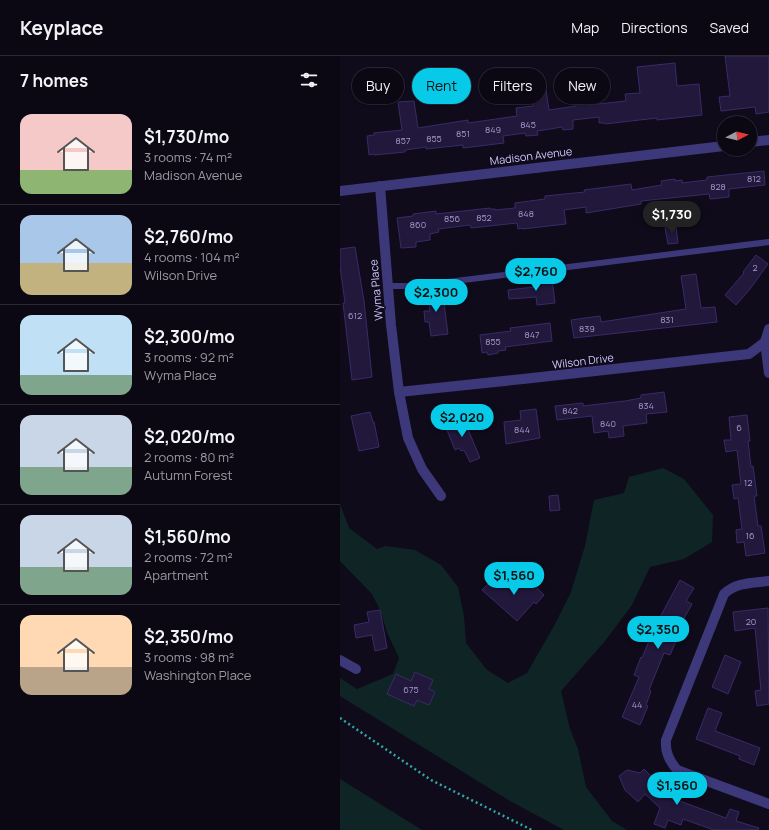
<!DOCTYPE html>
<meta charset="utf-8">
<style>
:root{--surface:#0b0814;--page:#191622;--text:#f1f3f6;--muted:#9a9aa0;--line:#2b2934;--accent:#07cae9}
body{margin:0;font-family:Manrope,sans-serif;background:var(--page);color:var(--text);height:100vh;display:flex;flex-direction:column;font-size:15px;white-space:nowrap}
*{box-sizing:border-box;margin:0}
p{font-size:13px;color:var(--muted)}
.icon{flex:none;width:22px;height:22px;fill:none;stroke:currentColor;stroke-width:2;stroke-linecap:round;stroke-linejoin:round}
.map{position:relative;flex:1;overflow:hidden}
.panel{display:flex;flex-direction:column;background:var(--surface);width:340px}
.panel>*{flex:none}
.guide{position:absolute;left:12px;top:12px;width:357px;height:36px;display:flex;gap:8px}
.needle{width:26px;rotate:83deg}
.tools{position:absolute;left:377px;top:60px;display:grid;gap:8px}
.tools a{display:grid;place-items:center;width:40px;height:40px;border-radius:50%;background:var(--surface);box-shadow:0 1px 3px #0004,0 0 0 1px var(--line);font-size:20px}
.price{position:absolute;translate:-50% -34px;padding:0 9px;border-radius:14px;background:var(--accent);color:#111;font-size:13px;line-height:26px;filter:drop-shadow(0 1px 2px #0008)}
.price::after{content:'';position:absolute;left:50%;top:24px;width:12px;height:9px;margin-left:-6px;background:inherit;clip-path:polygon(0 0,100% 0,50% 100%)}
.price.selected{background:#222;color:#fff}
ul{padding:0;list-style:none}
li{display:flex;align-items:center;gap:12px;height:100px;padding:0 20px}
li+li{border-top:1px solid var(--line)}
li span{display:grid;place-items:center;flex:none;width:112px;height:80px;border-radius:12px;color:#555}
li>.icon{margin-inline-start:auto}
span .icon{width:48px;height:48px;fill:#fffc;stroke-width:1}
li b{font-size:17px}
h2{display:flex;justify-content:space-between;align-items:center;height:48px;padding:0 20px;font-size:17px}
.chip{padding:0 14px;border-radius:18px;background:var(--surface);box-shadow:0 1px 3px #0004,0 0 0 1px var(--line);font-size:14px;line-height:36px}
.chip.selected{background:var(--accent);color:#111}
header{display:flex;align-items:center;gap:24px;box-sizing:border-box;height:56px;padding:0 20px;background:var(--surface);border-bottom:1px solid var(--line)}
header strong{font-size:19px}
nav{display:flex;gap:22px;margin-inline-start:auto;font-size:14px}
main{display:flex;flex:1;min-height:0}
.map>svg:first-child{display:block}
</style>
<header>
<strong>Keyplace</strong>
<nav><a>Map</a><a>Directions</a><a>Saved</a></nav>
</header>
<main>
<section class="panel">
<h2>7 homes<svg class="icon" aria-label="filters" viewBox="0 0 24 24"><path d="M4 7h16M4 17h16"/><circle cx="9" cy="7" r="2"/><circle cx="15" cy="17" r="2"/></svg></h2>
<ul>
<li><span style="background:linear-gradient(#f6c9c9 70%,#8fb573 0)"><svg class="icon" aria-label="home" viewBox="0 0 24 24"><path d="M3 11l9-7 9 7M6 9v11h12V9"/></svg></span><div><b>$1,730/mo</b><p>3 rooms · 74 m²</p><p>Madison Avenue</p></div></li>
<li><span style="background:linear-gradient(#a9c7e8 60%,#c2b280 0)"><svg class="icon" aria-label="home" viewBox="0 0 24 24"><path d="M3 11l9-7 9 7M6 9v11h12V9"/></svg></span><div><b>$2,760/mo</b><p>4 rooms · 104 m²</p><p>Wilson Drive</p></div></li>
<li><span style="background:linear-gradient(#bfe0f5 75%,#7fa58c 0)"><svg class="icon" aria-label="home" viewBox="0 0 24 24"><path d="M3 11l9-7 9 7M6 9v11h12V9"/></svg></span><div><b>$2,300/mo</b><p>3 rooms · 92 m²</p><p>Wyma Place</p></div></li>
<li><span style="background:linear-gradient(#c9d6e8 65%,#7fa58c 0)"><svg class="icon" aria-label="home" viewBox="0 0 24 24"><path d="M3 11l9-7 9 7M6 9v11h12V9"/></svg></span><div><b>$2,020/mo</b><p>2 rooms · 80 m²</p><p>Autumn Forest</p></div></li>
<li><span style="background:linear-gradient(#c9d6e8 65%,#7fa58c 0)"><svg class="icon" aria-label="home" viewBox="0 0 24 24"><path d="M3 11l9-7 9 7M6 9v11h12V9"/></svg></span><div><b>$1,560/mo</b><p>2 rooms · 72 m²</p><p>Apartment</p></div></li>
<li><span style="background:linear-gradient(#ffd9b3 65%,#b9a48a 0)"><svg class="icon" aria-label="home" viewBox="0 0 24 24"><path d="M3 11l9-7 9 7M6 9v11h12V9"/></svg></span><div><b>$2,350/mo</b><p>3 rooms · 98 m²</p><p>Washington Place</p></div></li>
</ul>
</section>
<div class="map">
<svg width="429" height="774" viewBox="0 0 429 774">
<rect width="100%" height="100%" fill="#0f0b1b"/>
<g fill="#0f2525">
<polygon points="323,412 344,423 373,459 372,486 344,503 310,511 292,549 265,585 221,635 230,673 238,693 246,731 272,765 287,774 224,774 170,745 0,640 0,622 17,633 53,618 59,602 47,576 40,554 32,538 0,505 0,448 9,472 37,493 45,490 75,494 101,509 118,531 124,560 126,587 147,614 168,627 187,617 214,570 231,536 245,490 254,444 284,437 289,421"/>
<polygon points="0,723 82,774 0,774"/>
</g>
<g fill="#21183b" stroke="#392b67">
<polygon points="385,0 429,0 429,56 416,58 415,51 381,55 379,41 390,40"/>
<polygon points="335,7 337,30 359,28 362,59 317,64 317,62 265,68 265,67 259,67 259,61 233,64 233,73 223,74 222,71 204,74 197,75 198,79 186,80 185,77 163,80 164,87 123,92 123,89 86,93 86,91 65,94 65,96 34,99 34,98 29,99 27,80 34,79 34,77 62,74 58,46 74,45 78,72 128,64 128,67 177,60 176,52 193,50 189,23 204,21 209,54 236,50 235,41 248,40 249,49 286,45 285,38 300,37 297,11"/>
<polygon points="424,115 425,129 389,133 389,141 370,143 369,138 301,145 301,148 246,157 246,151 224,154 226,168 183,173 183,172 178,173 177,167 131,172 130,169 98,173 99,176 90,178 90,184 76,186 76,191 61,192 57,162 73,160 73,158 96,155 96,158 150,152 150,153 155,153 155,154 175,152 175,147 205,143 205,140 245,136 244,134 291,128 292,134 322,129 321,125 335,123 335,125 342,124 342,127 367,124 367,121"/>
<polygon points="336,170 338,187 328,188 325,172"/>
<polygon points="15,191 24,245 32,321 12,324 3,247 5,247 0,210 0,193"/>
<polygon points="416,199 428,208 410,233 396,249 385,239 404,217 403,216"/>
<polygon points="356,218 361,252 375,251 377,266 234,282 231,264 260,260 261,266 346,253 341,220"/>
<polygon points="212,222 215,247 197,249 196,241 169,243 168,234 194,231 194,225"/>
<polygon points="102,232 108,278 91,280 89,266 85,266 84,255 90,255 87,234"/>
<polygon points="210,267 212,285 165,291 166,294 158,295 158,297 148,299 147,296 142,297 140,279 171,275 170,272"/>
<polygon points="324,336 327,356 306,358 307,367 283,370 284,380 269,382 268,375 254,377 252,360 217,364 215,350 243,347 243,350 285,345 301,342 301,339"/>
<polygon points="196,353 200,382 166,388 164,366 181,364 180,355"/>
<polygon points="30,356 33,366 34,366 39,391 19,395 11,360"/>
<polygon points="122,359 140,402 130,406 124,394 121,395 119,392 115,394 104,367"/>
<polygon points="407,359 410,385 408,385 411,411 413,410 417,440 414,440 418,470 421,470 425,497 406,500 404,486 397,487 396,474 402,473 398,442 394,443 392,429 401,428 397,394 386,396 384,384 391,384 389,361"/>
<polygon points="218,439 220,454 210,455 209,440"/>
<polygon points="178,518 183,523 185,521 204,539 196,548 194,546 177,565 142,534 153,523 162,531"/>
<polygon points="340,524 354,532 346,545 352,548 337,575 340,576 330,599 324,597 309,634 311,635 306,649 308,650 300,669 282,661 299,621 294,619 301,601 302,602 313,575 310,574 314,563 318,565"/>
<polygon points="428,552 429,648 417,650 415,635 421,634 415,572 395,575 393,556"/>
<polygon points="40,554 47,592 35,595 32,579 16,582 14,569 29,566 27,556"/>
<polygon points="385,599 401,606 388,638 372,631"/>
<polygon points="75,616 93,624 89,633 95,636 89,649 77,644 74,650 47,638 56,618 71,625"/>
<polygon points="368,652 382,657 375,675 420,692 414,709 399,703 400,700 356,683"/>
<polygon points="304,713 311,720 309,722 314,726 313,727 326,740 386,762 390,753 399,756 396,765 419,772 418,774 374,774 343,763 341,769 328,764 325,772 314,768 320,752 305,738 298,746 285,734 279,720 287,714 300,717"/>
</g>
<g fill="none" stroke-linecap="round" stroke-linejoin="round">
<polyline stroke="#30a9a6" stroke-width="2.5" stroke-dasharray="2 3" stroke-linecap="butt" points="0,662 91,724 192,774"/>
<polyline stroke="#3d3879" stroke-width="6" points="48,230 75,230 429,186"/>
<g stroke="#3d3879" stroke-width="10">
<polyline points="410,86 429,84"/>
<polyline points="40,130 51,269 59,336 68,382 82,413 101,440"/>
<polyline points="0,135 384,90"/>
<polyline points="429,273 425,286 429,317"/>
<polyline points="59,336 183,323 409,298 425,286"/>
<path d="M429 525C413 527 396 526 384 538L326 684C325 696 329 704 337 714L429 748"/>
<polyline points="0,604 16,613"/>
</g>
</g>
<g text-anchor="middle" stroke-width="3.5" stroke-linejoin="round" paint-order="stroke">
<g font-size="9" fill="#a49bcc">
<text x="188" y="72">845</text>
<text x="153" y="77">849</text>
<text x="123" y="81">851</text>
<text x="94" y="86">855</text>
<text x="63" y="88">857</text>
<text x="414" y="126">812</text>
<text x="378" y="134">828</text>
<text x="186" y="161">848</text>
<text x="144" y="165">852</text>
<text x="112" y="166">856</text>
<text x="78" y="172">860</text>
<text x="415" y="215">2</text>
<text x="15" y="263">612</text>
<text x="327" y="267">831</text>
<text x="247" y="276">839</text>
<text x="192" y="282">847</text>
<text x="153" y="289">855</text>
<text x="306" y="353">834</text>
<text x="230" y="358">842</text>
<text x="268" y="371">840</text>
<text x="399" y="375">6</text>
<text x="182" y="377">844</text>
<text x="408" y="430">12</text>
<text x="410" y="483">16</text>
<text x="411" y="569">20</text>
<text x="71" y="637">675</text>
<text x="297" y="652">44</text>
</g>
<g font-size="11" fill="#cfc7fd" stroke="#0f0b1b">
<text transform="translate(191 100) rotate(-7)" y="4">Madison Avenue</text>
<text transform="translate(36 234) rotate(-95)" y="4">Wyma Place</text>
<text transform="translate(243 305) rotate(-7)" y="4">Wilson Drive</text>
</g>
</g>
</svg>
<div class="tools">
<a><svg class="needle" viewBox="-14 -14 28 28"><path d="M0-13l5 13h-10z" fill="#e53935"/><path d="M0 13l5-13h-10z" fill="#9a9aa0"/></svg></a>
</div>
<b class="price selected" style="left:332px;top:179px">$1,730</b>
<b class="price" style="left:196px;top:236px">$2,760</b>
<b class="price" style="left:96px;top:257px">$2,300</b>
<b class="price" style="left:122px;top:382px">$2,020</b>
<b class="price" style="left:174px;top:540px">$1,560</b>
<b class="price" style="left:318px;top:594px">$2,350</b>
<b class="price" style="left:337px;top:750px">$1,560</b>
<div class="guide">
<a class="chip">Buy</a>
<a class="chip selected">Rent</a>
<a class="chip">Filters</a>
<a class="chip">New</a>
</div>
</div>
</main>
